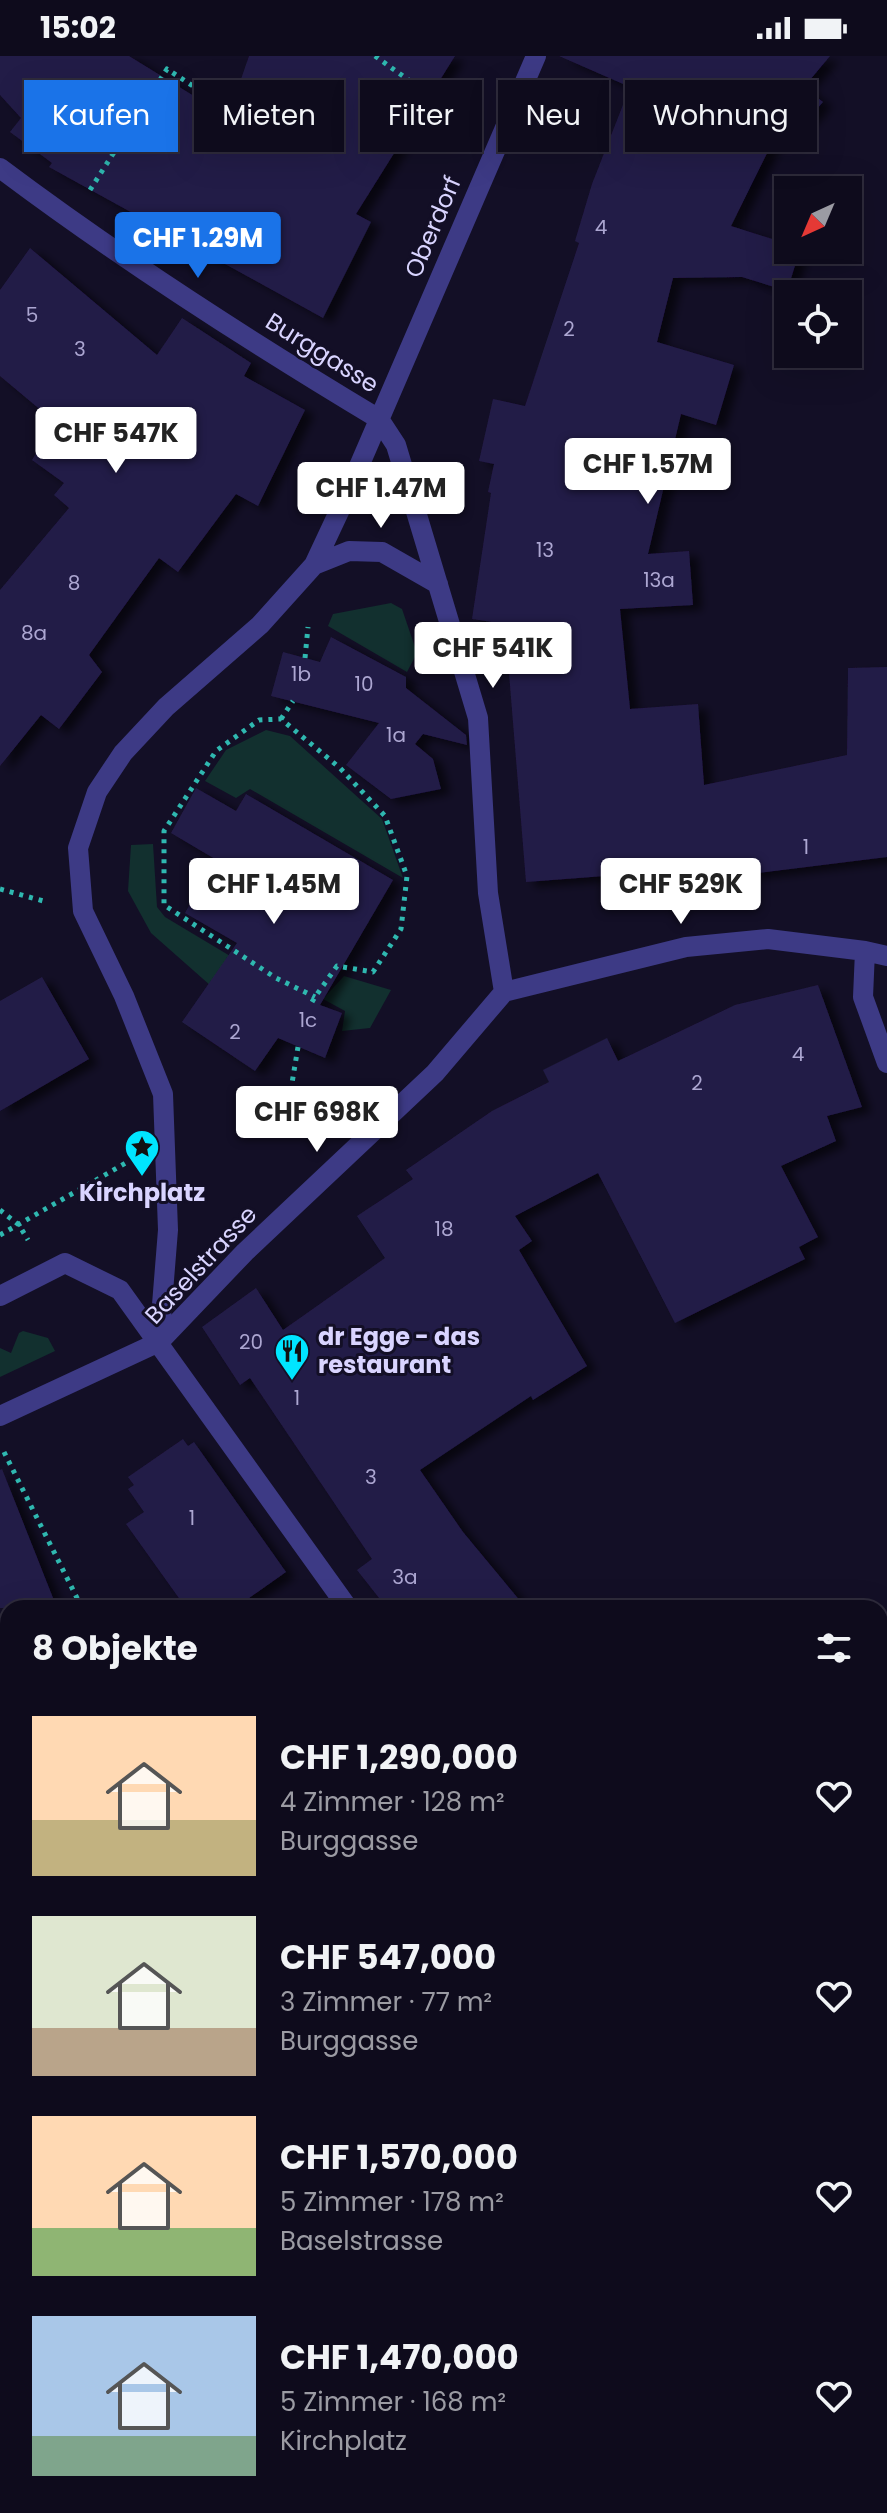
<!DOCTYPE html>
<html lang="de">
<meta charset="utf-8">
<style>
:root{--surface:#0e0b1c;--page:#1c1929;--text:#f1f3f6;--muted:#9b9ba3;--line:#2e2b3b;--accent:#1a73e8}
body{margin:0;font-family:Poppins,sans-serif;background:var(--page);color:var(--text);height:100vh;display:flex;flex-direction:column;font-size:30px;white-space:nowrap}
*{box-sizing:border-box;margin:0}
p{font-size:26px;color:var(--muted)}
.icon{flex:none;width:44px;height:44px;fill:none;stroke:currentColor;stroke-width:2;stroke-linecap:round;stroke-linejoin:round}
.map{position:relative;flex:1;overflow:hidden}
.details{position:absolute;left:0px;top:1544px;width:888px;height:914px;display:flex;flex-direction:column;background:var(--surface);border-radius:24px 24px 0 0;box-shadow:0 8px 32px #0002,0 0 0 2px var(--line)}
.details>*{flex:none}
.banner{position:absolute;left:24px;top:24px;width:840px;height:72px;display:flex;gap:16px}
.needle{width:52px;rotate:224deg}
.controls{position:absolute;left:774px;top:120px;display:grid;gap:16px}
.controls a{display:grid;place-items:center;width:88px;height:88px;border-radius:0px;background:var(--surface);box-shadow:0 8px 32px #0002,0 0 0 2px var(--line);font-size:40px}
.price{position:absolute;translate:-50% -68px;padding:0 18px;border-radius:8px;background:#fff;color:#222;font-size:26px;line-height:52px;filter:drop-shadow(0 2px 4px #0008)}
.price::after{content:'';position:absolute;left:50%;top:48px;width:24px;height:18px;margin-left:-12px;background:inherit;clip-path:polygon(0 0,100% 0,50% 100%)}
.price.on{background:var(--accent);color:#fff}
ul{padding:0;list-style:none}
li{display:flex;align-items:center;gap:24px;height:200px;padding:0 32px}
li span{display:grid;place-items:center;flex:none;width:224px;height:160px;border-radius:0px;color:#555}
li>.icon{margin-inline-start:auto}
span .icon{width:96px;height:96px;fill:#fffc;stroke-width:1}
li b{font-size:34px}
h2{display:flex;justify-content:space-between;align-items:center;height:96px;padding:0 32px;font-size:34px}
.chip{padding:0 28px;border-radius:0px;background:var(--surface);box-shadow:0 8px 32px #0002,0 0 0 2px var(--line);font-size:28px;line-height:72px}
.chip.on{background:var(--accent);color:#fff}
.status{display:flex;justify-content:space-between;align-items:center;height:56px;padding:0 40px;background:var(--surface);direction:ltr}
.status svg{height:22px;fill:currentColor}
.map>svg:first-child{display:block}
</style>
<div class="status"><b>15:02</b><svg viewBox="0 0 49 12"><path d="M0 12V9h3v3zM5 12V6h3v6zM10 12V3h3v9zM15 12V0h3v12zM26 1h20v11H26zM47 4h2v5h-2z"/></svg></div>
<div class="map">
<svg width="887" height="2457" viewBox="0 0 887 2457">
<defs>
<filter id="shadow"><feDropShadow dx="9" dy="5" stdDeviation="4" flood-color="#0009"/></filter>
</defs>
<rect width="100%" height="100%" fill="#130f26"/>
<!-- green -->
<path fill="#12302f" d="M391,547L402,553L417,597L407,616L328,570L333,558Z
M266,674L290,680L382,763L403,822L250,733L236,742L205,725L226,694Z
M153,788L157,851L165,861L285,933L211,930L151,877L128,835L131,789Z
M344,920L391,934L370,972L342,975L345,955L323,943Z
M23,1275L48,1282L55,1295L0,1321V1292L11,1297L19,1277Z"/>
<!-- building -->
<path fill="#241b47" filter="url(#shadow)" d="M0,0H129L228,61L249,0H455L356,158L371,166L323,262L49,111L52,107L10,76L21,62L0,39Z
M559,0H830L804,31L823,46L794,79L781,69L731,170L788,188V194H800L787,235L742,221L673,222L657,286L734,309L716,369L681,358L648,498L689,495L693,549L620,553L630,653L698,648L704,729L847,699L848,612L887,611V801L750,818L749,809L526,826L505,568L472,563L491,437L488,436L494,408L479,405L493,343L525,350L579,187L575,185L592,128L630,31Z
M30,192L157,299L182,262L251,307L244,320L305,354L258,450L236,438L178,516L159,502L89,599L102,616L59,673L41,659L0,710V534L69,452L54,439L64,427L32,404L55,366L0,320V234Z
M331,581L406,621V632L466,679L467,689L423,678L415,688L433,703L441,733L391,743L346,709L379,667L271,640L283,596L320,606Z
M196,732L236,755L246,738L393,824L320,949L342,957L325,1002L278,982L255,1015L182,966L237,887L185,857L215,803L171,777Z
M42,921L89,1003L0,1055V945Z
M818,929L862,1051L827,1060L836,1085L781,1110L818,1181L799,1191L805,1203L675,1267L598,1117L515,1160L532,1185L519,1194L587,1310L533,1344L531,1340L420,1414L463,1476L526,1552H387L357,1514L372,1503L250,1322L240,1329L202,1271L256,1232L283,1274L385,1202L357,1160L413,1123L406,1114L492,1055L549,1026L543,1014L607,982L618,1005L735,949Z
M183,1383L188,1390L194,1386L286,1516L235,1552H186L126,1468L144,1456L128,1433L134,1429L128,1421Z
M2,1413L57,1552H0V1414Z"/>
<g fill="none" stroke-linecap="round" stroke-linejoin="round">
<!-- path -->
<path stroke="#2fb8b0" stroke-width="5" stroke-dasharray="4 6" stroke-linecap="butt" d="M375,0L467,66
M90,134L167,13L225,51
M305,602L308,571
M281,663L293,645
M0,833L47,846
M312,946L315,941L337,910L373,916L401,873L407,820L385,760L340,712L281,663L259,664L216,695L164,775V849L276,922L315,941
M298,991L291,1033L324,1071
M0,1154L19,1169L28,1184
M0,1179L131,1104
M4,1396L82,1552
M0,2379L8,2377"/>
<!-- minor -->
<path stroke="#3d3a85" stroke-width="20" d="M0,112C121,203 249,285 379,363L396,389L478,662L488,837L504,936
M314,509L349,495L382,496L438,528
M865,895L863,941L887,1007
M0,1240L65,1207L120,1234L348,1552
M159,1286L168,1174L163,1038L124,940L83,855L78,792L97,736L123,697L166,651L260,569L314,509L344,445L536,0
M0,1360L159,1286L245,1196L435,1017L504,936L686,891L768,883L865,895L887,900
M880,2085L887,2082
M756,2450L757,2457
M875,2457L887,2453"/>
</g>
<!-- icons -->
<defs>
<g id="sight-pin" transform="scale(1.8)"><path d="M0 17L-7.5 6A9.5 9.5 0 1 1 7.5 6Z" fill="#00e5ff" stroke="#130f26"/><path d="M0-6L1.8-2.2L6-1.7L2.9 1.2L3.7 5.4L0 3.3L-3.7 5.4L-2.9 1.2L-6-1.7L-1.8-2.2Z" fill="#111"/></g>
<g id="restaurant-pin" transform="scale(1.8)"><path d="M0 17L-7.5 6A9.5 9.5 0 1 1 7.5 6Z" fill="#00e5ff" stroke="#130f26"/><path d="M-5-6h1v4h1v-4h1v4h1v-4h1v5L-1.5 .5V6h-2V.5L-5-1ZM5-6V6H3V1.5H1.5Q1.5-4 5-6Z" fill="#111"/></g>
</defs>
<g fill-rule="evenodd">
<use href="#sight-pin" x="142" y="1091"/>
<use href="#restaurant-pin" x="292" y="1295"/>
</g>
<g text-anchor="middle" stroke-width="6" stroke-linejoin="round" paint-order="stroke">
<!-- number labels -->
<g font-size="20" fill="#aca6d1">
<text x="601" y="178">4</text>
<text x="32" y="266">5</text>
<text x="569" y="280">2</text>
<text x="80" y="300">3</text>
<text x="545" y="501">13</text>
<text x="659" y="531">13a</text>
<text x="74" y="534">8</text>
<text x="34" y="584">8a</text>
<text x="301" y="625">1b</text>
<text x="364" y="635">10</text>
<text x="396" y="686">1a</text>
<text x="806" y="798">1</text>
<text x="308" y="971">1c</text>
<text x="235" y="983">2</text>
<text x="798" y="1005">4</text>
<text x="697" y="1034">2</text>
<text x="444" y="1180">18</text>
<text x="251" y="1293">20</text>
<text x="297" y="1349">1</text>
<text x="371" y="1428">3</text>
<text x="192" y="1469">1</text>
<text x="405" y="1528">3a</text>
</g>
<!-- street labels -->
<g font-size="24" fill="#d9d4ff" stroke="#130f26">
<text transform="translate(433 171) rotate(-67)" y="8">Oberdorf</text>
<text transform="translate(322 297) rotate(32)" y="8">Burggasse</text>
<text transform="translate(201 1209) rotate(-47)" y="8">Baselstrasse</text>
</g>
<!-- poi labels -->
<g font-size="24" font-weight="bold" fill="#d9d4ff" stroke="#130f26">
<text x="142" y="1145">Kirchplatz</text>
<text x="318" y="1289" text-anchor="start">dr Egge - das<tspan x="318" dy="28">restaurant</tspan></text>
</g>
</g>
</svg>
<div class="controls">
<a><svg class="needle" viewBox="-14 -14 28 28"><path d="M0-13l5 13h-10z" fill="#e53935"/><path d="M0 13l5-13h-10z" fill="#9b9ba3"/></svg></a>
<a><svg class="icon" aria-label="locate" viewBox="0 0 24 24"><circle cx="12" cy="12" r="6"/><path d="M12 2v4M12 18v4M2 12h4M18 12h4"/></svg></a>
</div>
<b class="price on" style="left:198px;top:224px">CHF 1.29M</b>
<b class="price" style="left:116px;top:419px">CHF 547K</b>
<b class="price" style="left:648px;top:450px">CHF 1.57M</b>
<b class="price" style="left:381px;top:474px">CHF 1.47M</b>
<b class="price" style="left:493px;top:634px">CHF 541K</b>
<b class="price" style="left:274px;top:870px">CHF 1.45M</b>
<b class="price" style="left:681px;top:870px">CHF 529K</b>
<b class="price" style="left:317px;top:1098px">CHF 698K</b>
<div class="banner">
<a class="chip on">Kaufen</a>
<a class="chip">Mieten</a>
<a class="chip">Filter</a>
<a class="chip">Neu</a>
<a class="chip">Wohnung</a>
</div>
<section class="details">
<h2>8 Objekte<svg class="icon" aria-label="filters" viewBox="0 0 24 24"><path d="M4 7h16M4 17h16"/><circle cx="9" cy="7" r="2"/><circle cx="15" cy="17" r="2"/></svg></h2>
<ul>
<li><span style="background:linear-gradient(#ffd9b3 65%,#c2b280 0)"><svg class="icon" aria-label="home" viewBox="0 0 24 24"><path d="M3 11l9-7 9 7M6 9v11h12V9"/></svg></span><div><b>CHF 1,290,000</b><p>4 Zimmer · 128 m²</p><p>Burggasse</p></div><svg class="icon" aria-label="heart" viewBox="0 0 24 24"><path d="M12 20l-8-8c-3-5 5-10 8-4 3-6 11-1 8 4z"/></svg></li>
<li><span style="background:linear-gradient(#dfe7d0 70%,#b9a48a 0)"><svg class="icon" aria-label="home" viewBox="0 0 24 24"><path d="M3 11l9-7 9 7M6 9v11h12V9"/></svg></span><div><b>CHF 547,000</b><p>3 Zimmer · 77 m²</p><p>Burggasse</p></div><svg class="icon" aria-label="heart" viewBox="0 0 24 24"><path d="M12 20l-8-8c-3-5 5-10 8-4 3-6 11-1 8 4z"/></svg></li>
<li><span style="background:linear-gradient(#ffd9b3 70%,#8fb573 0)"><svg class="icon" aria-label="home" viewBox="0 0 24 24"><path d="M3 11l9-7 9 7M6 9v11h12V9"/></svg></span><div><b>CHF 1,570,000</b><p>5 Zimmer · 178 m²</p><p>Baselstrasse</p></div><svg class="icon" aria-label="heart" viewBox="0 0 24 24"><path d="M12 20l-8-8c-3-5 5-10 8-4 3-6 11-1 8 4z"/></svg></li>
<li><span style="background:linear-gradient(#a9c7e8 75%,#7fa58c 0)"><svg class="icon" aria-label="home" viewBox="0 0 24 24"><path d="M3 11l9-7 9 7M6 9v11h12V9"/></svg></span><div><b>CHF 1,470,000</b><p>5 Zimmer · 168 m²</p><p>Kirchplatz</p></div><svg class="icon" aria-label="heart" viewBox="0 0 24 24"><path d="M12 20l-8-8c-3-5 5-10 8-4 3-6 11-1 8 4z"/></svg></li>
</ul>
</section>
</div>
